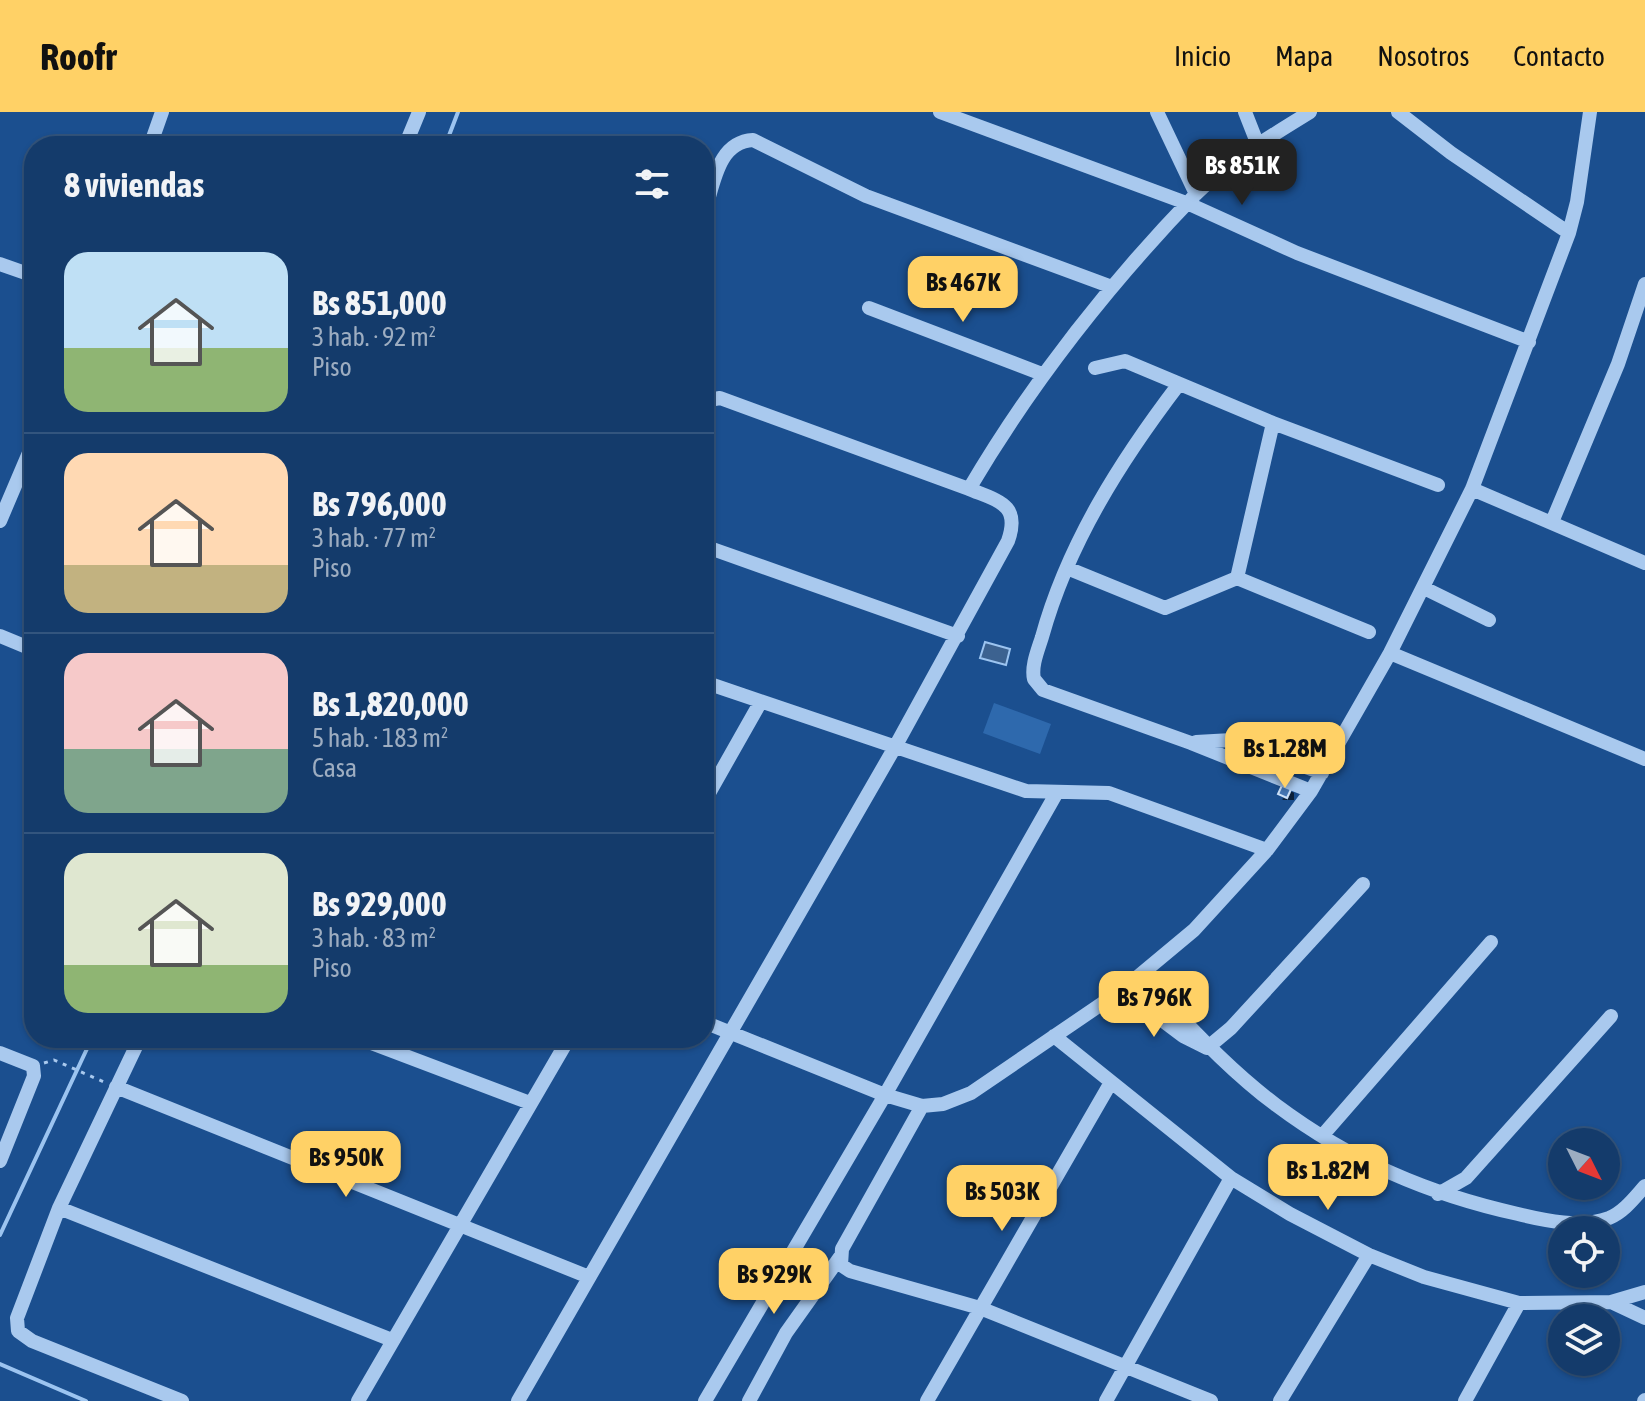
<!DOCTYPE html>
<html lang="es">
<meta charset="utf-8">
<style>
:root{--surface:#143b6b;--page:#1d4271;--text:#f1f3f6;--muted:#9dadc1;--line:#33557e;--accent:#ffd166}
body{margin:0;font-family:"Asap Condensed",sans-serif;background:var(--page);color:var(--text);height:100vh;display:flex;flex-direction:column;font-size:30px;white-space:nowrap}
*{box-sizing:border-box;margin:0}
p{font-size:26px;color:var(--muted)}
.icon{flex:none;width:44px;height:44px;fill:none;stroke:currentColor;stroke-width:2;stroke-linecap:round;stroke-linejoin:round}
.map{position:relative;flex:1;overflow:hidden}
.drawer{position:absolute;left:24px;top:24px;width:690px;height:912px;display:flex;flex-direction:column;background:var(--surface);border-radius:32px;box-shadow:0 2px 6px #0004,0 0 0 2px var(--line)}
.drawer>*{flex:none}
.needle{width:52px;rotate:132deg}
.buttons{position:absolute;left:1548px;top:1016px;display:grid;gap:16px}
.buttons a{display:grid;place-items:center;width:72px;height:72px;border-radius:50%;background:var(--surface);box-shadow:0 2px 6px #0004,0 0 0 2px var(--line);font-size:40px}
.price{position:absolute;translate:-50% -68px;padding:0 18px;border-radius:16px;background:var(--accent);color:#111;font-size:26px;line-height:52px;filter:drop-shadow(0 2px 4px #0008)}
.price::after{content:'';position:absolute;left:50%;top:48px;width:24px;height:18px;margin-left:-12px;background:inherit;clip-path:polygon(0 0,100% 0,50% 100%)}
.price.selected{background:#222;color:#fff}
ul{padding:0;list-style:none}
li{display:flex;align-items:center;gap:24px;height:200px;padding:0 40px}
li+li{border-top:2px solid var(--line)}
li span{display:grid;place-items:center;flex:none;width:224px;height:160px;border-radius:24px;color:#555}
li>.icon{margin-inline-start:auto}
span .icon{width:96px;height:96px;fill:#fffc;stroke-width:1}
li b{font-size:34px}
h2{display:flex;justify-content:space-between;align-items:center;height:96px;padding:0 40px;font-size:34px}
header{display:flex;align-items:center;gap:48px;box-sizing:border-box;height:112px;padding:0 40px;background:var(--accent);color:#111}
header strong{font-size:38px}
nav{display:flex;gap:44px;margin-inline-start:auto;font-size:28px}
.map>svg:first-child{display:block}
</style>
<header>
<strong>Roofr</strong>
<nav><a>Inicio</a><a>Mapa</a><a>Nosotros</a><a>Contacto</a></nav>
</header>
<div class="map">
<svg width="1645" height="1289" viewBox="0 0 1645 1289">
<defs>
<filter id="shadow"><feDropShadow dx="4.5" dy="8" stdDeviation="0" flood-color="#0009"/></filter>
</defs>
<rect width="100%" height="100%" fill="#1b4f8f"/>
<!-- green -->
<path fill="#2e69ad" d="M994,591L1051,612L1040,642L983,621Z"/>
<!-- water -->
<path fill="#3c6290" stroke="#9cc4f0" stroke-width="2" d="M985,530L1010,537L1006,553L980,546Z"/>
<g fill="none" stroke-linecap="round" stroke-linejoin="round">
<!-- stream -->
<path stroke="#9cc4f0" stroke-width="4" d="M445,34L458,0
M0,1123L92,926
M0,1252L86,1289"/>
</g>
<!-- building -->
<path fill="#4478b7" stroke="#cfe3fa" stroke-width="2" filter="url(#shadow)" d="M1283,671L1292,675L1287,686L1278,682Z"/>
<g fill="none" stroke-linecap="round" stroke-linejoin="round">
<!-- path -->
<path stroke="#a9c9ee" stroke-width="3" stroke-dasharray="4 6" stroke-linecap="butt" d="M44,951L54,948L104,970"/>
<!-- minor -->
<path stroke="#a9c9ee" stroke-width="14" d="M940,0L1189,92L1297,141L1529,230
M1157,0L1196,82
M1245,0L1258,33
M1398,0L1451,41L1569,121
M150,34L162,0
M405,34L419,0
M704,101C714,73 717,30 753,28L866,84L1112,175
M0,152L34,164
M869,196L1042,262
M1095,256L1125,249L1273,311L1438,373
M1179,272C1121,348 1068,431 1042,525C1038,538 1031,554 1034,567L1043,578L1191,631L1311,679
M704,289L720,286L969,377
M1472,377L1645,451
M0,409L34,329
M1552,410L1618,252L1645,172
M704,434L958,524
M1067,456L1165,496L1237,466L1369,520
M1237,466L1273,311
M1424,476L1489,508
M0,524L34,538
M1390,541L1645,647
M704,570L1026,679L1109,681L1267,738
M1196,630L1232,628L1322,661
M704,690L760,591
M1140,863C1184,908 1225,955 1276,993C1351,1049 1428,1082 1518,1102C1546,1109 1581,1116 1609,1106C1624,1100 1635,1085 1645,1074
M1122,878L1183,924L1207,936
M704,910L885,983L922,994L943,992L971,981L1122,878L1194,818L1267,738L1311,679L1390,541L1472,377L1569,121L1577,90L1590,0
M1054,924L1231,1066L1290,1102L1369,1143L1424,1165L1519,1191L1611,1190L1645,1180
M140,926L59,1096L17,1206L18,1219L32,1229L182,1289
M358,926L530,991
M1207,936L1231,916L1363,772
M0,941L33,954L34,964L0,1049
M116,975L589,1165
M922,994L842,1137L841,1153L850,1159L980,1196L1211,1289
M1322,1024L1491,830
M1438,1082L1466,1066L1611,904
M59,1096L392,1228
M1611,1190L1645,1206
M358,1289L569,926
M518,1289L895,635L1008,429C1021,392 998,389 969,377C1032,270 1109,172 1196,82C1229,49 1271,24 1310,0
M705,1289L885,983L1056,682
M749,1289L786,1221L840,1145
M927,1289L1110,972
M1106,1289L1231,1066
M1280,1289L1369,1143
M1465,1289L1519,1191
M1644,1289L1645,1288"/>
</g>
</svg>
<div class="buttons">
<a><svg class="needle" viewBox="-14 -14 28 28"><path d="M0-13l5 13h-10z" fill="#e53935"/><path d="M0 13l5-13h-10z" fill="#9dadc1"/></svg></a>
<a><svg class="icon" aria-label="locate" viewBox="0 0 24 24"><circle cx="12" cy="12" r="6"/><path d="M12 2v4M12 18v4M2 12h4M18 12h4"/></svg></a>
<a><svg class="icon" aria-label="layers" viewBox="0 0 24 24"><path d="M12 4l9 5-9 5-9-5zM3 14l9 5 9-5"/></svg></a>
</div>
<b class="price selected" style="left:1242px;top:95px">Bs 851K</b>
<b class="price" style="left:963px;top:212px">Bs 467K</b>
<b class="price" style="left:1285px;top:678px">Bs 1.28M</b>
<b class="price" style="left:1154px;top:927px">Bs 796K</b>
<b class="price" style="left:346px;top:1087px">Bs 950K</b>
<b class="price" style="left:1328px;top:1100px">Bs 1.82M</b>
<b class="price" style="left:1002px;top:1121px">Bs 503K</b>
<b class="price" style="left:774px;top:1204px">Bs 929K</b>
<section class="drawer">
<h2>8 viviendas<svg class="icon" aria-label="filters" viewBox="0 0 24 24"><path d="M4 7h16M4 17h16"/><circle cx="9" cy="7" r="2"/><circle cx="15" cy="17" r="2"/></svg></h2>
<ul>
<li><span style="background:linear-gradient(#bfe0f5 60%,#8fb573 0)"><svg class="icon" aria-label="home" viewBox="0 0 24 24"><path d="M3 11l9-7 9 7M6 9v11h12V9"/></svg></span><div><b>Bs 851,000</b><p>3 hab. · 92 m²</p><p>Piso</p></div></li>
<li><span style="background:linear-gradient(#ffd9b3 70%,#c2b280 0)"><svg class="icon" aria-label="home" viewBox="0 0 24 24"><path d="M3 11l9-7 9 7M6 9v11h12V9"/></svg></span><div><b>Bs 796,000</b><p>3 hab. · 77 m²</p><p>Piso</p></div></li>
<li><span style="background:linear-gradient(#f6c9c9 60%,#7fa58c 0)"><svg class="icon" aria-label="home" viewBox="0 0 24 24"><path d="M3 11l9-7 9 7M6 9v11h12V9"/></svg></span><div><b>Bs 1,820,000</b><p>5 hab. · 183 m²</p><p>Casa</p></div></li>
<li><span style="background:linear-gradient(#dfe7d0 70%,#8fb573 0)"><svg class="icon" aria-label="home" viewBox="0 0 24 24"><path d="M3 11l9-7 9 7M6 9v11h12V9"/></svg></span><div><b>Bs 929,000</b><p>3 hab. · 83 m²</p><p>Piso</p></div></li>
</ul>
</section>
</div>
